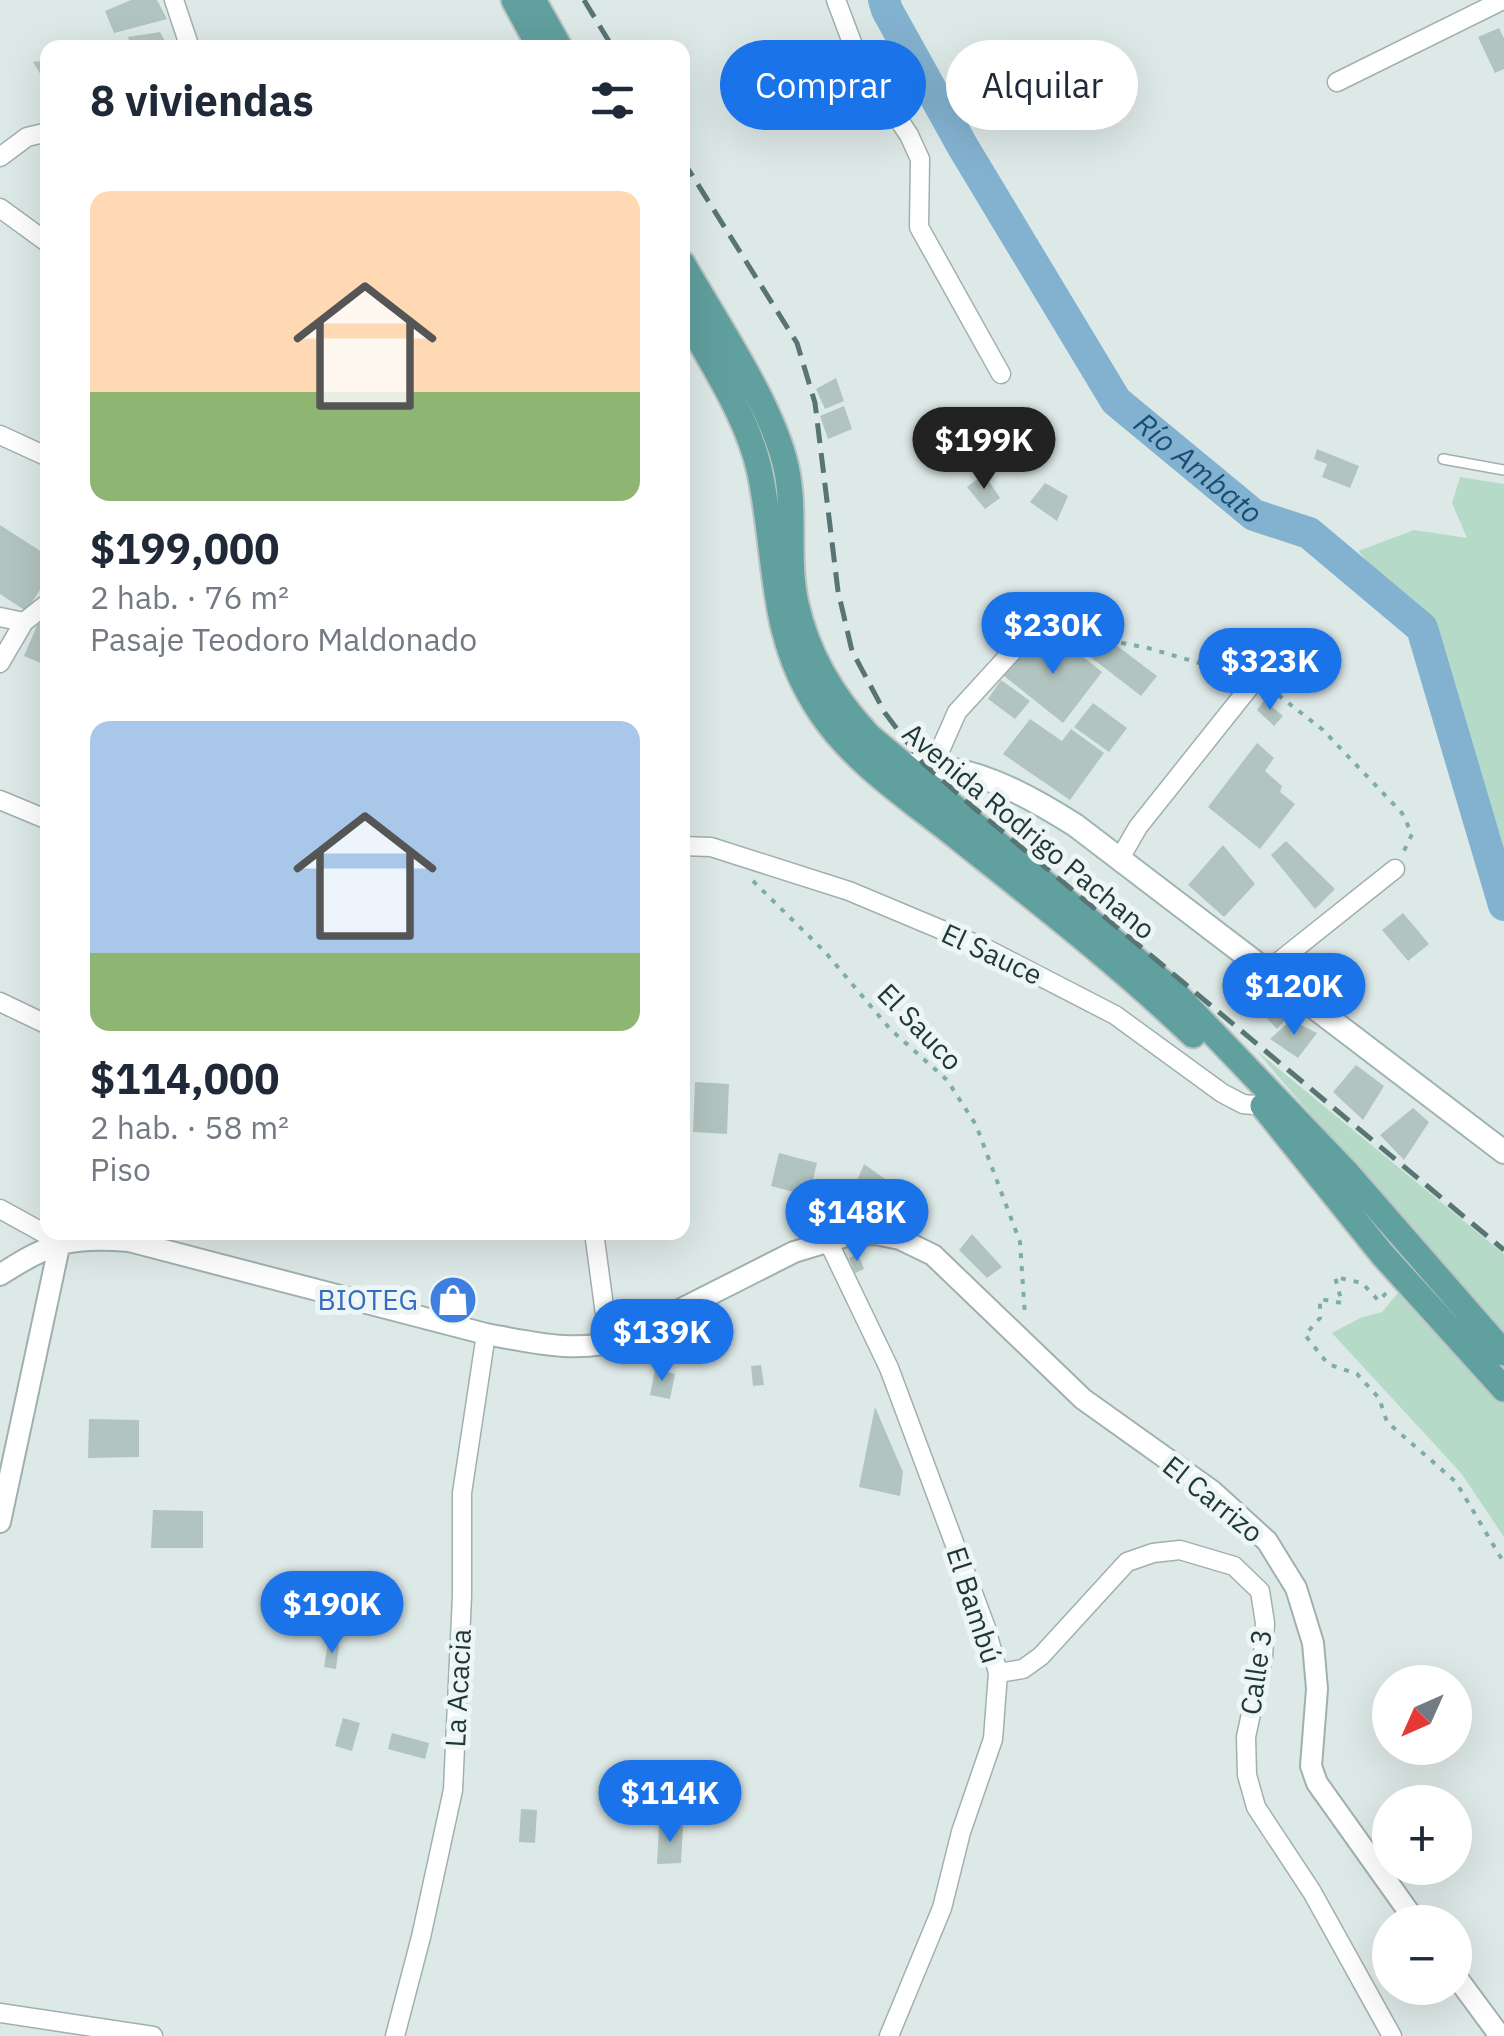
<!DOCTYPE html>
<html lang="es">
<meta charset="utf-8">
<style>
:root{--surface:#fff;--page:#f2f2f3;--text:#1f2937;--muted:#747a83;--accent:#1a73e8}
body{margin:0;font-family:"IBM Plex Sans",sans-serif;background:var(--page);color:var(--text);height:100vh;display:flex;flex-direction:column;font-size:38px;white-space:nowrap}
*{box-sizing:border-box;margin:0}
p{font-size:32px;color:var(--muted)}
.icon{flex:none;width:55px;height:55px;fill:none;stroke:currentColor;stroke-width:2;stroke-linecap:round;stroke-linejoin:round}
.map{position:relative;flex:1;overflow:hidden}
.sheet{position:absolute;left:40px;top:40px;width:650px;height:1200px;display:flex;flex-direction:column;background:var(--surface);border-radius:20px;box-shadow:0 10px 40px #0002}
.sheet>*{flex:none}
.guide{position:absolute;left:720px;top:40px;width:632px;height:90px;display:flex;gap:20px}
.needle{width:65px;rotate:225deg}
.tools{position:absolute;left:1372px;top:1665px;display:grid;gap:20px}
.tools a{display:grid;place-items:center;width:100px;height:100px;border-radius:50%;background:var(--surface);box-shadow:0 10px 40px #0002;font-size:50px}
.price{position:absolute;translate:-50% -85px;padding:0 22px;border-radius:35px;background:var(--accent);color:#fff;font-size:32px;line-height:65px;filter:drop-shadow(0 2px 5px #0008)}
.price::after{content:'';position:absolute;left:50%;top:60px;width:30px;height:22px;margin-left:-15px;background:inherit;clip-path:polygon(0 0,100% 0,50% 100%)}
.price.selected{background:#222;color:#fff}
ul{padding:0;list-style:none}
li{display:grid;align-content:center;gap:20px;height:530px;padding:0 50px}
li span{display:grid;place-items:center;height:310px;border-radius:20px;color:#555}
li>.icon{margin-inline-start:auto}
span .icon{width:180px;height:180px;fill:#fffc;stroke-width:1}
li b{font-size:42px}
h2{display:flex;justify-content:space-between;align-items:center;height:120px;padding:0 50px;font-size:42px}
.pill{padding:0 35px;border-radius:45px;background:var(--surface);box-shadow:0 10px 40px #0002;font-size:35px;line-height:90px}
.pill.selected{background:var(--accent);color:#fff}
.map>svg:first-child{display:block}
</style>
<div class="map">
<svg width="1504" height="2036" viewBox="0 0 1504 2036">
<rect width="100%" height="100%" fill="#dde9e7"/>
<!-- green -->
<path fill="#b5dbc8" d="M1460,477L1504,484V885L1427,625L1358,551L1414,530L1467,538L1452,503Z
M1257,1051L1504,1254V1337L1282,1081Z
M1402,1288L1504,1402V1537L1461,1473L1332,1333L1360,1318L1382,1312Z"/>
<g fill="none" stroke-linecap="round" stroke-linejoin="round">
<!-- river -->
<path stroke="#83b2d0" stroke-width="32" id="s1" d="M884,0L887,10L963,147L1116,401L1254,515L1309,533L1422,628L1504,905"/>
</g>
<!-- building -->
<path fill="#b2c4c0" d="M131,0H157L167,19L114,33L105,11Z
M1499,28L1504,38V69L1495,73L1478,37Z
M160,32L169,48H131L128,37Z
M48,60V87L33,62Z
M836,378L844,401L825,409L816,389Z
M844,406L852,429L828,439L820,416Z
M1317,449L1359,466L1350,488L1322,477L1327,464L1314,459Z
M984,474L1000,498L985,509L967,487Z
M1045,483L1068,496L1057,521L1030,502Z
M0,525L48,556V578L26,611L0,594Z
M38,623L48,627V666L24,656Z
M1058,637L1102,672L1063,723L1003,675L1027,641L1045,653Z
M1093,640L1113,648L1116,645L1157,676L1141,696L1084,652Z
M1001,680L1030,701L1015,719L988,699Z
M1264,700L1283,716L1274,726L1257,710Z
M1093,703L1127,728L1109,752L1074,727Z
M1030,719L1062,741L1071,729L1104,753L1070,800L1003,754Z
M1257,743L1274,758L1265,771L1282,786L1280,792L1295,804L1260,849L1208,807Z
M1286,841L1335,889L1315,909L1271,855Z
M1223,845L1255,884L1224,917L1188,885Z
M1403,913L1429,944L1408,961L1382,930Z
M1309,956L1329,989L1316,998L1297,968Z
M1345,959L1360,975L1341,993L1323,975Z
M1265,994L1290,1014L1277,1029L1254,1004Z
M1291,1020L1317,1033L1298,1058L1270,1039Z
M1356,1065L1384,1086L1363,1120L1333,1092Z
M695,1082L729,1084L727,1134L693,1132Z
M1413,1108L1429,1122L1404,1160L1380,1135Z
M779,1153L817,1163L809,1196L771,1186Z
M864,1164L892,1184L876,1207L854,1188Z
M972,1234L1002,1267L987,1278L959,1250Z
M858,1254L864,1269L855,1273L849,1258Z
M761,1365L764,1385L753,1386L751,1366Z
M655,1370L675,1374L670,1399L650,1395Z
M875,1407L903,1472L900,1496L859,1487Z
M89,1419L139,1420V1457L88,1458Z
M153,1510L203,1511V1548H151Z
M328,1643L339,1645L336,1669L324,1667Z
M343,1718L360,1723L352,1751L335,1746Z
M392,1733L429,1743L425,1759L388,1749Z
M521,1809L537,1810L535,1843L519,1842Z
M683,1826L681,1863L657,1864L659,1827Z"/>
<g fill="none" stroke-linecap="round" stroke-linejoin="round">
<!-- service casing -->
<g stroke="#a0b0af" stroke-width="12">
<path id="service" d="M1443,459L1504,470"/>
</g>
<!-- minor casing -->
<g stroke="#a0b0af" stroke-width="21">
<path id="minor" d="M174,0L190,48
M836,0L859,61L909,135L920,159L919,227L1001,374
M1337,82L1503,0
M0,157L27,137L48,132
M0,208L48,243
M0,435L48,457
M0,617L24,622
M0,663L24,622L48,603
M934,764L957,712L1020,643
M0,800L48,820
M682,846L711,847L849,891L985,948L1115,1015L1222,1093L1243,1104L1264,1106L1273,1101
M1119,860L1138,827L1256,679
M1267,971L1395,869
M0,1002L48,1025
M0,1209L60,1242
M594,1232L609,1344
M828,1241L889,1368L986,1628L998,1673L993,1739L961,1832L942,1908L889,2036
M998,1673L1023,1669L1041,1656L1127,1562L1153,1553L1180,1550L1234,1566L1260,1591L1265,1623L1263,1657L1246,1737L1247,1775L1256,1807L1312,1892L1392,2036
M0,2013L153,2036
M395,2036L421,1937L453,1790L462,1596V1493L486,1334"/>
</g>
<!-- tertiary casing -->
<g stroke="#a0b0af" stroke-width="24">
<path id="tertiary" d="M0,1275C49,1243 70,1236 129,1241L486,1334C530,1342 581,1355 624,1338L794,1252L850,1235L876,1234L900,1239L933,1255L1083,1399L1212,1491L1267,1541L1296,1588L1313,1643L1317,1689L1311,1766L1317,1783L1416,1922
M0,1522L60,1242
M1455,1975L1500,2036"/>
</g>
<!-- secondary casing -->
<g stroke="#9cb5b2" stroke-width="26">
<path id="secondary" d="M897,775L903,765C969,763 1021,791 1075,825L1504,1152"/>
</g>
<!-- primary casing -->
<g stroke="#bcc3c3" stroke-width="29">
<path id="primary" d="M514,0L540,48
M533,0L560,48
M682,263C715,321 772,404 786,467C796,511 786,560 796,604C807,654 834,699 869,736L1170,988L1347,1173L1504,1353
M682,310C710,361 748,416 760,473C778,559 768,635 821,713C856,765 913,801 961,840C1040,903 1120,965 1193,1035
M1263,1106L1382,1254L1504,1389"/>
</g>
<!-- path -->
<path stroke="#7dada9" stroke-width="4" stroke-dasharray="5 8" stroke-linecap="butt" d="M1033,638L1054,630L1148,648L1237,674
M1268,687L1323,730L1402,813L1412,834L1402,855
M753,881L826,953L890,1029L947,1080L976,1125L1020,1242L1025,1316
M1386,1293L1379,1301L1362,1283L1335,1277L1342,1303L1320,1299V1318L1305,1335L1328,1364L1357,1374L1379,1398L1387,1422L1456,1482L1504,1563"/>
<!-- service -->
<use href="#service" stroke="#fff" stroke-width="9"/>
<!-- minor -->
<use href="#minor" stroke="#fff" stroke-width="18"/>
<!-- tertiary -->
<use href="#tertiary" stroke="#fff" stroke-width="20"/>
<!-- secondary -->
<use href="#secondary" stroke="#fff" stroke-width="22"/>
<!-- primary -->
<use href="#primary" stroke="#60a09e" stroke-width="25"/>
<!-- rail -->
<path stroke="#587574" stroke-width="5" stroke-dasharray="20 10" stroke-linecap="butt" d="M584,0L613,48
M682,159L797,343L815,403L838,591L852,651L885,713L923,763L973,807L1504,1250"/>
</g>
<!-- icons -->
<defs>
<g id="shop-disc" transform="scale(2.5)"><circle r="9.5" fill="#3f7fe0" stroke="#edf6f4"/><path d="M-5-2.5h2.3a2.7 3.5 0 0 1 5.4 0H5L5.5 6h-11ZM-1.5-2.5h3a1.5 2.3 0 0 0-3 0Z" fill="#fff"/></g>
</defs>
<g fill-rule="evenodd">
<use href="#shop-disc" x="453" y="1300"/>
</g>
<g text-anchor="middle" stroke-width="10" stroke-linejoin="round" paint-order="stroke">
<!-- street labels -->
<g font-size="28" fill="#1f3837" stroke="#edf6f4">
<text transform="translate(1029 831) rotate(40)" y="10">Avenida Rodrigo Pachano</text>
<text transform="translate(992 954) rotate(25)" y="10">El Sauce</text>
<text transform="translate(920 1027) rotate(46)" y="10">El Sauco</text>
<text transform="translate(1213 1499) rotate(39)" y="10">El Carrizo</text>
<text transform="translate(974 1605) rotate(72)" y="10">El Bambú</text>
<text transform="translate(1256 1672) rotate(-82)" y="10">Calle 3</text>
<text transform="translate(458 1688) rotate(-87)" y="10">La Acacia</text>
</g>
<!-- shop labels -->
<g font-size="28" fill="#366cbe" stroke="#edf6f4" text-anchor="end">
<text x="418" y="1310">BIOTEG</text>
</g>
<!-- water labels -->
<g font-size="30" font-style="italic" fill="#194f74" stroke="#edf6f4">
<text dy="10" stroke="none"><textPath href="#s1" startOffset="570">Río Ambato</textPath></text>
</g>
</g>
</svg>
<div class="tools">
<a><svg class="needle" viewBox="-14 -14 28 28"><path d="M0-13l5 13h-10z" fill="#e53935"/><path d="M0 13l5-13h-10z" fill="#747a83"/></svg></a>
<a>+</a>
<a>−</a>
</div>
<b class="price selected" style="left:984px;top:492px">$199K</b>
<b class="price" style="left:1053px;top:677px">$230K</b>
<b class="price" style="left:1270px;top:713px">$323K</b>
<b class="price" style="left:1294px;top:1038px">$120K</b>
<b class="price" style="left:857px;top:1264px">$148K</b>
<b class="price" style="left:662px;top:1384px">$139K</b>
<b class="price" style="left:332px;top:1656px">$190K</b>
<b class="price" style="left:670px;top:1845px">$114K</b>
<div class="guide">
<a class="pill selected">Comprar</a>
<a class="pill">Alquilar</a>
</div>
<section class="sheet">
<h2>8 viviendas<svg class="icon" aria-label="filters" viewBox="0 0 24 24"><path d="M4 7h16M4 17h16"/><circle cx="9" cy="7" r="2"/><circle cx="15" cy="17" r="2"/></svg></h2>
<ul>
<li><span style="background:linear-gradient(#ffd9b3 65%,#8fb573 0)"><svg class="icon" aria-label="home" viewBox="0 0 24 24"><path d="M3 11l9-7 9 7M6 9v11h12V9"/></svg></span><div><b>$199,000</b><p>2 hab. · 76 m²</p><p>Pasaje Teodoro Maldonado</p></div></li>
<li><span style="background:linear-gradient(#a9c7e8 75%,#8fb573 0)"><svg class="icon" aria-label="home" viewBox="0 0 24 24"><path d="M3 11l9-7 9 7M6 9v11h12V9"/></svg></span><div><b>$114,000</b><p>2 hab. · 58 m²</p><p>Piso</p></div></li>
</ul>
</section>
</div>
